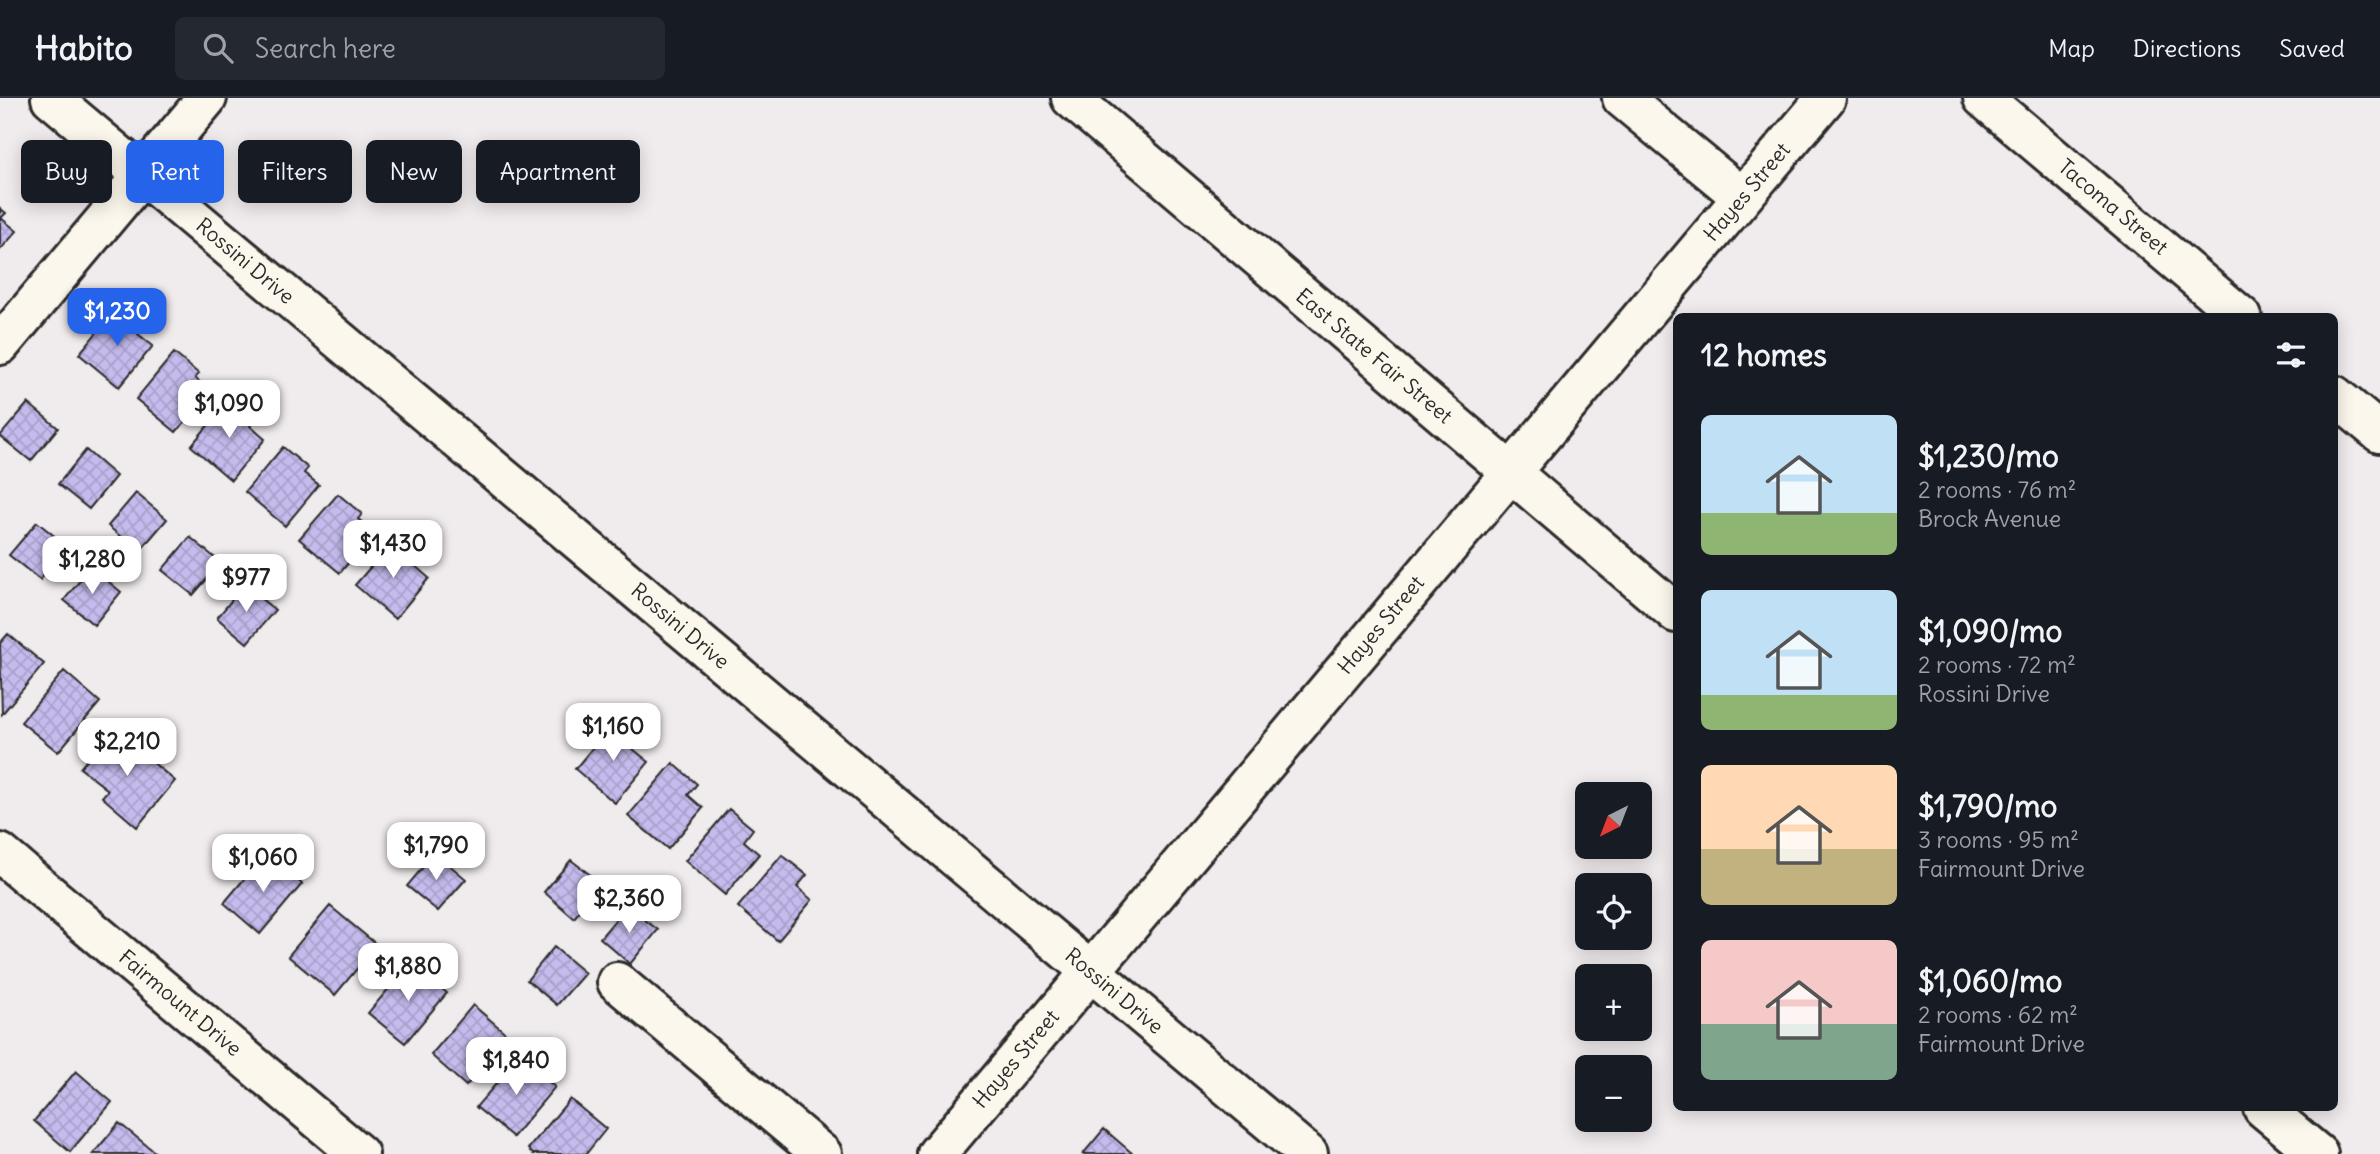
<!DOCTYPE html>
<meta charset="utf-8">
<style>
:root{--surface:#171b24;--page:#242831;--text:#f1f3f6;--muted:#9ea1a6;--line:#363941;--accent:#2563eb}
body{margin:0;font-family:Delius,sans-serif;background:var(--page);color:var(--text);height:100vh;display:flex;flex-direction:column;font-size:26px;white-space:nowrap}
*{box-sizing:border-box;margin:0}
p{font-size:23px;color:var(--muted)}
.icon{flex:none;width:38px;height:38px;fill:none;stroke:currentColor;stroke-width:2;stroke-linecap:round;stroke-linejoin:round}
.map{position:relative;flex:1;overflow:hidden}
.side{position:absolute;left:1673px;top:215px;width:665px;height:798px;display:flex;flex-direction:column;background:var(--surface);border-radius:10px;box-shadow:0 4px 18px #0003}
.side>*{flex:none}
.top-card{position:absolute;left:21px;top:42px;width:665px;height:63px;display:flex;gap:14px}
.needle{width:46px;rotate:222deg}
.controls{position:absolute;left:1575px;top:684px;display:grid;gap:14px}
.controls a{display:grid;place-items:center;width:77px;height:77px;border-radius:10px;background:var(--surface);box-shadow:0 4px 18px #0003;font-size:35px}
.price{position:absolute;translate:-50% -60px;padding:0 16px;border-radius:14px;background:#fff;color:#222;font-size:23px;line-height:46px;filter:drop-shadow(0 2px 4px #0008)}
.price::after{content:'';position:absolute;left:50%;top:42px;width:21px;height:16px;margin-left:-10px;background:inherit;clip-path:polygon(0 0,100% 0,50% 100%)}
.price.active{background:var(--accent);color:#fff}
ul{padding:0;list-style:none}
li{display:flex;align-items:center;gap:21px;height:175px;padding:0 28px}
li span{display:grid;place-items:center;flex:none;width:196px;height:140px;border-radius:10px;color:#555}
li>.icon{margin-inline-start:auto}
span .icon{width:84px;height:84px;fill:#fffc;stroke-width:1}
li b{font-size:30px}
h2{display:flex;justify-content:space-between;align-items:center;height:84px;padding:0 28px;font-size:30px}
.chip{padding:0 24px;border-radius:10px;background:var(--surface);box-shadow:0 4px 18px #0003;font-size:24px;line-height:63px}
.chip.active{background:var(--accent);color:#fff}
header{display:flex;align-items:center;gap:42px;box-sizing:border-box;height:98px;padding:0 35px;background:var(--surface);border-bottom:2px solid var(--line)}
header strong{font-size:33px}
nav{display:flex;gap:38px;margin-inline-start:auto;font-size:24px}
.search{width:490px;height:63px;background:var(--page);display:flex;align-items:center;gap:18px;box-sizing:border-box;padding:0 24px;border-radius:10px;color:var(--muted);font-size:26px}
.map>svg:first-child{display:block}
</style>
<header>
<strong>Habito</strong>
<div class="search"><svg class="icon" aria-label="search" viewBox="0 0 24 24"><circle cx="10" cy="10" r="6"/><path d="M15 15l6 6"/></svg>Search here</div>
<nav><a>Map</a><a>Directions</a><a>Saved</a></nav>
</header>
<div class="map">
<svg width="2380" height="1056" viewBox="0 0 2380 1056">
<defs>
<pattern id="building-cross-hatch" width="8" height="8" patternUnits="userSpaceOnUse" patternTransform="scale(1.75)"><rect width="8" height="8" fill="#c5bbed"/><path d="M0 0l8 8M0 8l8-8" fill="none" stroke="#a9a1cb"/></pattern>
</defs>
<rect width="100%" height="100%" fill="#f0ebec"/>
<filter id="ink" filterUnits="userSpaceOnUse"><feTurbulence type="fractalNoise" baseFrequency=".0143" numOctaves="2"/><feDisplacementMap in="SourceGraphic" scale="14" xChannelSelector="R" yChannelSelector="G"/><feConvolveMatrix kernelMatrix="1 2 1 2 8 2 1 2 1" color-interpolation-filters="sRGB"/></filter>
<g filter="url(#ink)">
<!-- building -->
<path fill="url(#building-cross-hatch)" stroke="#2b2b2b" stroke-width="2" d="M0,110L6,115L1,120L17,133L0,152Z
M117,210L142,230L138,236L153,248L119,289L79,256Z
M174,255L199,276L195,280L211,294L176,334L136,301Z
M229,302L254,323L250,328L265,341L231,382L191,348Z
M28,305L58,330L31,363L0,338Z
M283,349L308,370L304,375L319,387L285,428L245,394Z
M86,352L116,378L89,411L58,386Z
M136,395L167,421L139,454L108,428Z
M338,396L362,416L358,421L374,434L340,475L299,441Z
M37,424L68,449L40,482L9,457Z
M190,439L221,465L193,497L162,472Z
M394,442L418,463L414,467L429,480L395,521L355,487Z
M91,469L121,494L94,527L64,502Z
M244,487L275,512L247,545L217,520Z
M8,536L44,566L2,616L0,545Z
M64,573L100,604L58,654L21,624Z
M613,625L638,646L633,651L649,664L615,705L575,671Z
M113,631L175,683L137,729L102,699L108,692L80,670Z
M673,665L697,686L688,697L703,710L668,751L628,718Z
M729,711L753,731L744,743L759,756L725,797L685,763Z
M266,755L302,786L260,836L224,805Z
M435,755L466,781L438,813L407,788Z
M782,757L807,777L797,789L812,802L778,843L738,809Z
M571,762L602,786L574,820L544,794Z
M330,808L377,847L335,897L288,858Z
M627,808L658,832L630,866L600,840Z
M554,849L585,875L557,907L527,882Z
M411,864L447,895L405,945L368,915Z
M473,907L509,938L466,988L431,957Z
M519,959L555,989L513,1039L476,1009Z
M76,973L112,1004L70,1054L34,1023Z
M570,1001L606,1031L586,1056H533L528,1051Z
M119,1025L156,1055L155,1056H93Z
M1104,1031L1133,1056H1083Z"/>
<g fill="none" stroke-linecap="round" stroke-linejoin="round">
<!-- minor casing -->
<g stroke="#2b2b2b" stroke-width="44">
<path id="minor" d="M51,0L1308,1056
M1071,0L1676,515
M1622,0L1742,99
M1983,0L2242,219
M0,247L207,0
M2334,297L2380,335
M0,755L359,1056
M617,884L822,1056
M2263,1010L2318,1056
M937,1056L1826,0"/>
</g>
<!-- minor -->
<use href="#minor" stroke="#fbf7ec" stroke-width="38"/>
</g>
</g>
<g text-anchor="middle" stroke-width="7" stroke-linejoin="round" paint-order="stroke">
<!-- street labels -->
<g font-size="21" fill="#2b2b2b" stroke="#fbf7ec">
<text transform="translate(1747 94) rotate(-50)" y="7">Hayes Street</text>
<text transform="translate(2113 109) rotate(40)" y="7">Tacoma Street</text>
<text transform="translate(245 163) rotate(40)" y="7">Rossini Drive</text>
<text transform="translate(1374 258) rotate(40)" y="7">East State Fair Street</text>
<text transform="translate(1381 527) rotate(-50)" y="7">Hayes Street</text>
<text transform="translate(680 528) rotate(40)" y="7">Rossini Drive</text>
<text transform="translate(1114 893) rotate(40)" y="7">Rossini Drive</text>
<text transform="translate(180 905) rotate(40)" y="7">Fairmount Drive</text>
<text transform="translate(1016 961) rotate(-50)" y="7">Hayes Street</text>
</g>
</g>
</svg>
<div class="controls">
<a><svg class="needle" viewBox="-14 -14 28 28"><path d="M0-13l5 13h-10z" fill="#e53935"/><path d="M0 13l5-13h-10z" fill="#9ea1a6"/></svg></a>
<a><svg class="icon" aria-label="locate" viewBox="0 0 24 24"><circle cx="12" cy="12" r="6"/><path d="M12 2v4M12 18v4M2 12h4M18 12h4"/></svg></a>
<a>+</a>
<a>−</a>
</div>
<b class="price active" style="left:117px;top:250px">$1,230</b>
<b class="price" style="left:229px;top:342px">$1,090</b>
<b class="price" style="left:393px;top:482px">$1,430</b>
<b class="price" style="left:92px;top:498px">$1,280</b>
<b class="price" style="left:246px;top:516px">$977</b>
<b class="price" style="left:613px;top:665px">$1,160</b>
<b class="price" style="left:127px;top:680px">$2,210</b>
<b class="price" style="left:436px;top:784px">$1,790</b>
<b class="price" style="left:263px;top:796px">$1,060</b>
<b class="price" style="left:629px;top:837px">$2,360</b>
<b class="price" style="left:408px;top:905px">$1,880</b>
<b class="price" style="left:516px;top:999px">$1,840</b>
<div class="top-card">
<a class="chip">Buy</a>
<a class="chip active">Rent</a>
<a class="chip">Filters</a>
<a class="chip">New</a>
<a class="chip">Apartment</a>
</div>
<section class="side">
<h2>12 homes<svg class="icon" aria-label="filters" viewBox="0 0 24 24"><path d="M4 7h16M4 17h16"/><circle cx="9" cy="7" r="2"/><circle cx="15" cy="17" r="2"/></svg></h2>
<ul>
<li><span style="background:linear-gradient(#bfe0f5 70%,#8fb573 0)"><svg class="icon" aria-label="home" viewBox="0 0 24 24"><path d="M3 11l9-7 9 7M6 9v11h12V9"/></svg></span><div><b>$1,230/mo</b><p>2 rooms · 76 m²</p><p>Brock Avenue</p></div></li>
<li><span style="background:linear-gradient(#bfe0f5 75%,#8fb573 0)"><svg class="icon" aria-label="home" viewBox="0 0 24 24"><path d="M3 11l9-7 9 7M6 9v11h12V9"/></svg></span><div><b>$1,090/mo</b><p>2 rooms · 72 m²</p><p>Rossini Drive</p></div></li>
<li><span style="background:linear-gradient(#ffd9b3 60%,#c2b280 0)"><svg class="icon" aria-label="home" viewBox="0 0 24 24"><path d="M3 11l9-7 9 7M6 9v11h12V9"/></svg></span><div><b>$1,790/mo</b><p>3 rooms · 95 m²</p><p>Fairmount Drive</p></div></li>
<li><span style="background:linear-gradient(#f6c9c9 60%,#7fa58c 0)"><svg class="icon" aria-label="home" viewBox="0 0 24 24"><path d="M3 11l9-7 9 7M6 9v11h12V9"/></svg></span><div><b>$1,060/mo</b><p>2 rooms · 62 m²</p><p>Fairmount Drive</p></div></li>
</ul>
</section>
</div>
